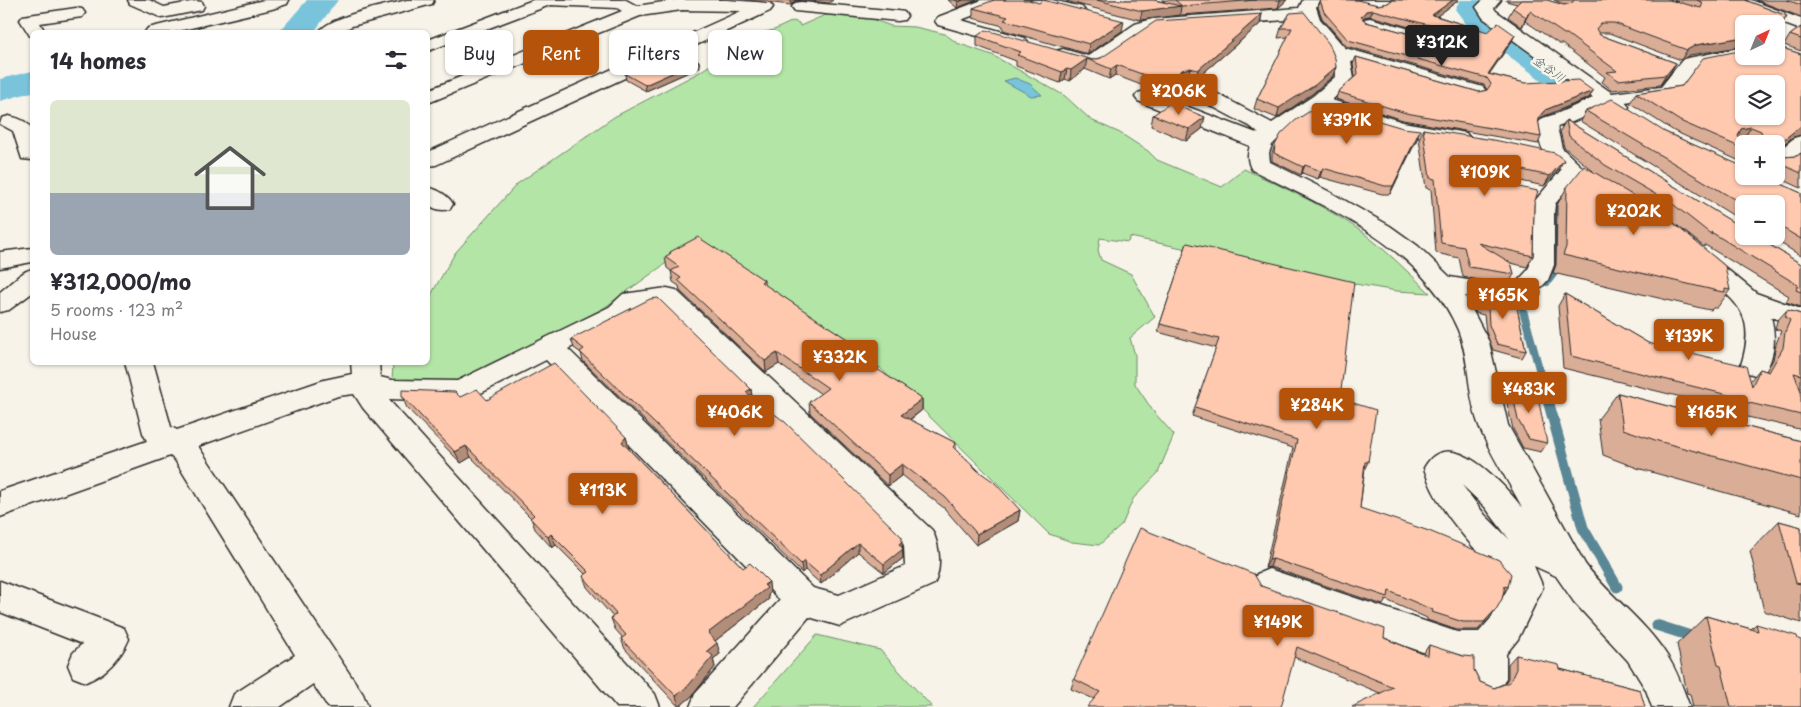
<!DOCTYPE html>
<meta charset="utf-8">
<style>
:root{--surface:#fff;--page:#f7f7f7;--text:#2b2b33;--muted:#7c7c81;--line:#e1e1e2;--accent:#b45309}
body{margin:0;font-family:"Playpen Sans","Klee One",sans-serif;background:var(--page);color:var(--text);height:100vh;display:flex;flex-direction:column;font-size:19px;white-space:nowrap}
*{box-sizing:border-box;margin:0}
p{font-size:16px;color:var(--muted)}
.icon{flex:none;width:28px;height:28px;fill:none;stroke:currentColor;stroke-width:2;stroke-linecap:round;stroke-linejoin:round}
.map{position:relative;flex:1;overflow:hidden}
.details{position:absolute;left:30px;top:30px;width:400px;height:335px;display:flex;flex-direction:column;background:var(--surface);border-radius:8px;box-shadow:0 1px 4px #0004}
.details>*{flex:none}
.top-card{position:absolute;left:445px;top:30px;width:475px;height:45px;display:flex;gap:10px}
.needle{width:32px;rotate:43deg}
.controls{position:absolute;left:1735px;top:15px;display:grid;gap:10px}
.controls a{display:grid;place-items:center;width:50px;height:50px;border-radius:8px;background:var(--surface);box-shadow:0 1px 4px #0004;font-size:25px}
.price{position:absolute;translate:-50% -42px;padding:0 11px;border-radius:5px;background:var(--accent);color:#fff;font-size:16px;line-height:32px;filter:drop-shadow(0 1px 2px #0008)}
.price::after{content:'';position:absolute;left:50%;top:30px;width:15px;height:11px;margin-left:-8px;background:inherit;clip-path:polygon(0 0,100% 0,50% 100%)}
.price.selected{background:#222;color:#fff}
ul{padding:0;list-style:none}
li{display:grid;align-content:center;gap:10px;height:265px;padding:0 20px}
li+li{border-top:1px solid var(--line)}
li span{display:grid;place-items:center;height:155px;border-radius:8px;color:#555}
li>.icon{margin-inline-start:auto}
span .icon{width:90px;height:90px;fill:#fffc;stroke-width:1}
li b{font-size:21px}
h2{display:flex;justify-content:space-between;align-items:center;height:60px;padding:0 20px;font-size:21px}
.chip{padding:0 18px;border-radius:8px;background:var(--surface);box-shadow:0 1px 4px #0004;font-size:18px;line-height:45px}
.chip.selected{background:var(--accent);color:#fff}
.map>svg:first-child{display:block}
</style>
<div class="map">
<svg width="1801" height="707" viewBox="0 0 1801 707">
<rect width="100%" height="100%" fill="#f7f3e8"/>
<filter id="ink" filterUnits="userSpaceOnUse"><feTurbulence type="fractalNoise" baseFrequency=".02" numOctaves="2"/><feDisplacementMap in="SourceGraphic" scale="10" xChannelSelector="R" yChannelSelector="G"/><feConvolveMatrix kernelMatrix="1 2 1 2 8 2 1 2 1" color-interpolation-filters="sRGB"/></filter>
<g filter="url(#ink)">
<!-- green -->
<path fill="#b3e5a6" stroke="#6f8868" d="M839,14L869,18L891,26L915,27L945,34L957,43L992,55L1065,96L1091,120L1120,133L1148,151L1157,160L1222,187L1244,169C1285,188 1328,207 1365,234C1388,252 1409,273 1430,293L1397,291L1349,283L1130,237L1128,242L1100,238L1098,250L1101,260L1131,274L1155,317L1130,338L1135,355V384L1153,411L1174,435L1158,473L1133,499L1122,525L1099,545L1072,542L1049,534L874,362L694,243L604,308L457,384L392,381L393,363L428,362V300L455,253L517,184L614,117L698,73L757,34L774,30L793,21L799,23L800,26L825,15Z
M817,635L880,650L932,707H753Z"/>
<!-- water -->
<path fill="#7ac4db" stroke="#5a8795" d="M1015,78L1030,84L1042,95L1031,96L1004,81Z"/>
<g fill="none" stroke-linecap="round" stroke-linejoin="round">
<!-- stream-far2 -->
<path stroke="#5a8795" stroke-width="6" d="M1317,2C1316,22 1333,32 1342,48"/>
<!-- stream-far1 -->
<path stroke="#5a8795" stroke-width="8" d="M1547,282L1556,270L1554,209L1563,198
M1538,293L1535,299L1521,303L1549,405"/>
<!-- stream -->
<path stroke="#5a8795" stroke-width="11" d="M1549,404L1583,528L1617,587
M1656,625L1697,638"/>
<!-- river -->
<path fill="#7ac4db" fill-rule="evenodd" d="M307,0H338L314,32H279Z
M1460,0H1490L1487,9L1488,10L1630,111L1661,130L1667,138L1661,146L1648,149L1635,146L1604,127L1466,24L1455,9Z
M32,71V92L0,101V79Z"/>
<!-- minor casing -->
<g stroke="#2b2b2b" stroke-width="3">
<path id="minor" d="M128,0H149L164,7L196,1L202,2L204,6L202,10L162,18L130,4Z
M264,0H289L287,4L272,9L174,32H145L148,28Z
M407,0H434L432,4L352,26L340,32H319C330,16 387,5 407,0Z
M533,0H626L637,6L676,0H727L770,3L773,7L770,11L436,165L428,166V152L741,11L682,10L640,16L428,103V90L622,11L617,8L550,5L428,51V40Z
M982,0H1005L1003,4L961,20L1025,38L1028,42L1025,46L1019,47L1013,46L938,25L935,21L938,17Z
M1024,0H1052L1082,7L1085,11L1082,15L1076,16L1026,4Z
M1303,0H1319L1316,7L1320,19L1345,48L1483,87L1486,91L1483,95L1476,97L1351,61L1354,79L1332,100L1403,122L1466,133L1469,137L1466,141L1459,143L1400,134L1326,111L1318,110L1284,133L1272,145L1269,153L1270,162L1328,191L1390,226L1418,246L1450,277L1508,287L1516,283L1527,271L1530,265V214L1533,203L1561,170C1545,157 1538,145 1536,125L1543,118L1556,114L1593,98L1483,18L1476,7L1483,0H1501L1494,8L1496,11L1612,93L1661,87L1683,59L1744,47V56H1749L1696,67L1675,95L1625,102L1629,107L1626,111L1619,113L1606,107L1570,123L1557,127L1562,148L1584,169L1555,204L1554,214V265L1548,280L1534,295L1512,303L1465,296L1489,342L1508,425L1585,564C1609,596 1644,620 1666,654C1677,670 1683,689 1690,707H1652L1646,690L1628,661L1574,602L1556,576L1534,566L1543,587L1518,639L1506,654V678L1500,690L1487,695L1474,690L1468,678L1469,665L1457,664L1257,594L1252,584L1257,574L1269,569L1457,632H1479L1492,617L1509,586L1507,582C1498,570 1486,560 1475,549C1454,525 1433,499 1424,468C1449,422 1503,484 1522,507C1509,482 1487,449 1478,423C1467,393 1470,360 1458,330C1423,247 1328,208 1252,170C1247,162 1247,154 1250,146L1138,101L1135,97L1138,93L1145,91L1152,93L1259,134L1251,127L1181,90L1178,86L1181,82L1188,80L1195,82L1272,123L1313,96L1335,77C1335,50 1314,40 1302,19L1154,29L1147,32L1098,67L1091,69L1056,59L1054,55L1056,51L1063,49L1088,56L1135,24L1152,19L1299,8ZM1462,485L1485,507L1509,539L1485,515Z
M1352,0H1394C1384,15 1369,8 1354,4Z
M1728,0H1751L1801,19V30L1730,4Z
M801,2L898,11L904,12L907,16L904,20L898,21L795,11L792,7L795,3Z
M76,8L82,9L85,13L82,17L40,23L45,32H32V36H30L20,20L23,16L29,15Z
M1370,18L1428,34L1431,38L1428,42L1422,43L1364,27L1361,23L1364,19Z
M9,116C39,123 32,133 32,160L22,159L13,131L0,124L2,118Z
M1801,136V153L1788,166L1776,167V153L1794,138Z
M428,187C438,190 448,195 453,204L450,209C441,211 435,210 428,204Z
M32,248V262L0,268V252Z
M1702,253L1711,256L1756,293L1801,309V328L1771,317C1776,335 1775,356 1765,372L1755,375L1745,372L1741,365C1759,309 1731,299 1693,266L1690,261L1693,256Z
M32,269V293L9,310L0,312V292C11,284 20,272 32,269Z
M667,288L676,290L932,530C940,546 942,569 934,584L840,626L809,617L733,707H690L695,694L780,600L546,360L471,398L461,401L388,399L655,694L660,707H617L363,408L354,394L338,396L198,446L363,694L368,707H328L313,684L280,707H229L234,694L295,655L175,460L170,456L0,517V491L147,441L143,433L125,362H153L171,427L177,430L324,380L352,374L351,362H379L380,377L392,380L457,381L609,307L623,294ZM661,305L904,545L905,566L839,595L813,588L568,349L627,319L640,307Z
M0,581L124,628L129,639C121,658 105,675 86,682L73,677L68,665L73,653L82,644L0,612Z"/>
</g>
<!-- minor -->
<use href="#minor" fill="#f7f3e8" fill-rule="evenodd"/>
</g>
<!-- wall -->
<path fill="#daad96" stroke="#2b2b2b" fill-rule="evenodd" d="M746,0H833L829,3L801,0L795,1L791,5Z
M948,0H977L957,8Z
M1066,0H1154L1165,2L1162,0H1287L1278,8L1180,15L1140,20L1066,1Z
M1320,0L1367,3L1378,5L1388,3L1392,0H1459L1437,16L1512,41L1489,74L1525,83L1589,98L1542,117L1538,121L1541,137L1538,144L1403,120L1336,99L1338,92L1355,76L1353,64L1356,57L1479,92L1487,90L1484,85L1346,46L1322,18L1318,7ZM1370,16L1470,44L1472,48L1465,49L1366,22L1363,18L1364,17Z
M1506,0H1547L1564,5H1566L1554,0H1669L1678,2L1674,0H1745L1787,16L1781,26L1779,47L1801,54V135L1793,137L1782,145L1783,157L1797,156L1801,153V188L1775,176H1776V144H1744V163L1674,131L1630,103L1636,93L1682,86L1776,56V24L1690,55L1681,60L1609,33H1599L1600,35L1676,63L1670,73L1660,85L1612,90L1602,82L1605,77L1562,44H1559L1525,21L1522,27L1508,17L1513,8L1517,4L1506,1ZM1744,138L1749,141L1748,142L1741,141L1739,139Z
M1756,0H1801V17Z
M973,8L1122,31L1088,54L1003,30V26L973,18Z
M1290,13L1336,67L1333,76L1312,94L1277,118L1254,109L1257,99L1288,37L1278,38L1281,28Z
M1262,14L1260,24L1195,80L1187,78L1182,80V92L1175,98L1115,75L1109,79L1085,69L1070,81L1065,79L1060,83L1016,66V61L977,46V36L1093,60Z
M1801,27V51L1784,45L1790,35Z
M700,67L646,91L626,80L625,74Z
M1586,111L1665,132L1801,193V256L1769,236H1776V204H1744V222L1580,121Z
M1153,115L1202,129L1186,141L1151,126Z
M1566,120L1801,264V307L1786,302L1789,296L1705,245L1704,247L1663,214L1730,290L1717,308H1713L1711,310L1705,309L1553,273L1556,265L1557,205L1567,187L1593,171L1564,147L1560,131Z
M1423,129L1558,170L1544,186L1470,170L1464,172L1466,176L1534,204L1533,256L1527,267L1511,263L1514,274L1508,285L1463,277L1459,258L1436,253L1431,189L1426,188L1419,139Z
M1417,139L1390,194H1382L1320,177L1318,179L1302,173L1301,175L1272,161V153L1275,145Z
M1187,243L1340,399L1368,462L1365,468L1360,508L1508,587L1503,594L1490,616L1478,630H1457L1427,620V618L1386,600L1383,605L1270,567L1265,568L1293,448L1192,416L1216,348L1158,332L1160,324Z
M670,252L764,280V285L876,358V367L879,371L922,399V410L910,420L956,443V449L1020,510L1018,521L976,545L944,508L902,475L888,486L810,413L809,402L821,394L779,364L766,372L680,291L679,286L673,282L671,271L667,268L665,257L670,254Z
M1472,292L1515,298L1526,351L1522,358L1493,350L1486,332L1484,315L1476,313L1468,298Z
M1565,294L1648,343L1750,381L1760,369L1766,371L1773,360L1776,344L1781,331L1775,329L1777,321L1787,310L1801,314V428L1799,429L1735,414L1736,412L1710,404L1563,368L1558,306Z
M571,339L751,389L752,397L902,549L903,558L884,573L858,552L821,584L805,570L802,573L583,361L581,353L574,348Z
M1511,386L1547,443L1541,452L1523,448L1513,429L1505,395Z
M1618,393L1801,441V514L1637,468L1603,455L1598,419Z
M402,396L460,397L487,400L626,437L629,448V449L743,568L770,593L768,595L769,599L715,641L720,654L713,659L715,667L692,696L679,707L625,649L621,639L622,637L615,629L611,618L613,617L587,587L583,576L585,574L556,545L552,548L535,529L531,518L471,457L461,463L407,408Z
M1779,521L1801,527V623L1764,611L1750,551Z
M1261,586L1423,654L1429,645L1474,670L1480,682L1494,688L1505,683L1508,678V664L1516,655L1560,669L1640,690L1380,693L1294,657L1094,699L1071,689L1074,679Z
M1706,616L1751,629L1756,624L1801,707H1693L1690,694L1687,693L1677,644Z"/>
<!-- shaded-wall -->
<path fill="#b28d7a" stroke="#2b2b2b" d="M791,0H801L795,1L791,5Z
M963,0H977L957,8L958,2Z
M1280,0H1287L1278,8Z
M1453,0H1459L1429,22L1432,15Z
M1181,6L1180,15L1140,20L1142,11Z
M1373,10L1370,16L1364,17L1359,23L1361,17L1366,11Z
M1530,11L1522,27L1526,17Z
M1262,14L1260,24L1195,80L1198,70Z
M1124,21L1122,31L1088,54L1089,44Z
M1515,35L1512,41L1486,79L1488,74Z
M1744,37V46L1690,55L1681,60L1687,50L1696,45Z
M1087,59L1085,69L1070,81L1071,70Z
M699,61L700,67L646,91L645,85Z
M1676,63L1670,73L1660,85L1666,75Z
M1117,65L1115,75L1109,79L1111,69Z
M1336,67L1333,76L1312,94L1277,118L1279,108Z
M1190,68L1187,78L1180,81L1178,75L1182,70Z
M1067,69L1065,79L1060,83L1062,72Z
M1184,82L1182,92L1175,98L1177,87Z
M1593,91L1589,98L1542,117L1534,125L1538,118L1545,110Z
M1205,117L1202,129L1186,141L1189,129Z
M1801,126V135L1793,137L1776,150L1782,141Z
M1751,127L1744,138L1733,140L1741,129Z
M1420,130L1417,139L1390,194L1393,186Z
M1475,160L1470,170L1462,172V168L1466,162Z
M1564,160L1558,170L1544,186L1550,176Z
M1305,165L1302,173L1301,175L1303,167Z
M1323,168L1320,177L1318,179L1321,171Z
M777,353L779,364L766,372L765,361Z
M876,358V369L870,362Z
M751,389L752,398L746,392Z
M922,399V410L901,426V415Z
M626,437L629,448L625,453L622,442Z
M466,446L471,457L461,463L455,452Z
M902,464V475L888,486V475Z
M1020,510L1018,521L976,545L977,534Z
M551,534L556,545L552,548L548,537Z
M902,541L903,558L884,573V564L899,544Z
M858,543V552L821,584L820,575Z
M1273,559L1270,567L1265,568L1269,560Z
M804,561L805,570L802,573L801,564Z
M769,582L770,593L768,595L769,599L711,644L708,633Z
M717,643L720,654L713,659L715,667L692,696L679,707L676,696L707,651Z"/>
<!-- building -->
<path fill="#fec9af" stroke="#2b2b2b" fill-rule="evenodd" d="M955,0H963L958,2Z
M994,0H1029L1039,3L1043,0L1124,21L1089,44L1004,20L1008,17L973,8Z
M1097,0H1154L1181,6L1142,11Z
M1175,0H1257L1182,6Z
M1320,0H1357L1378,5L1388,3L1392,0H1453L1432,15L1488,32L1498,23L1515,35L1488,74L1525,83L1578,80L1593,91L1545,110L1538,118L1541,137L1406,113L1338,92L1358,74L1356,57L1479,92L1487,90L1491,84L1487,78L1348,40L1324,12ZM1373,10L1473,37L1476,44L1472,48L1465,49L1366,22L1361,17L1366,11Z
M1521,0H1547L1564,5L1572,3L1574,0H1669L1701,8L1703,3L1697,0H1745L1787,16L1780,22L1781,44L1779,47L1801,54V126L1782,141L1783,157L1797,156L1801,153V173L1779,163H1776V144H1744V149L1680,121L1636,93L1682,86L1703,58L1744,50V56H1776V24H1744V37L1696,45L1687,50L1614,23H1601L1596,29L1600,35L1676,63L1666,75L1618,80L1607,72L1617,71L1567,34H1564L1530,11L1526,17L1513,8ZM1744,84H1776V116H1744ZM1751,127L1761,131L1762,135H1753V141L1751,143L1741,141L1738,136L1741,129Z
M1787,0H1801V5Z
M1304,12L1329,44L1335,58L1336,67L1315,85L1279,108L1257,99L1292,28H1281L1290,13Z
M1262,14L1198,70L1190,68L1182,70L1178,75L1184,82L1177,87L1117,65L1111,69L1087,59L1071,70L1067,69L1062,72L1017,55L1021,52L977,36L986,30L1093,60L1101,58L1156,21Z
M1801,27V39L1790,35Z
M677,50L699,61L645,85L625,74Z
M1612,99L1665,132L1744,167V176H1764L1801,193V239L1776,224V204H1744V205L1586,111Z
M1170,103L1205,117L1189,129L1153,115Z
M1321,104L1403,128L1420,130L1393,186H1385L1323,168L1321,171L1305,165L1303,167L1274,153L1275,145L1281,134L1296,120Z
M1566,120L1744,229V236H1755L1801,264V292L1796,290L1798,285L1711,232L1712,235L1674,205L1605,165L1569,136Z
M1423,129L1499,141L1555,153L1564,160L1550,176L1475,160L1466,162L1462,168L1466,176L1538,191L1534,204L1533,256L1478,243L1511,263L1514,274L1469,267L1464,247L1441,243L1435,179L1430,178Z
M1584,166L1660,212L1725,266L1730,290L1725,289V292L1718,291L1563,255L1566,247L1567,187Z
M698,237L764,280L761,282L876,358L870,362L879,368L877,369L922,399L901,415L956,443L953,447L977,470L994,482L1020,510L977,534L945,497L902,464L888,475L809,402L828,388L777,353L765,361L678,280L681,278L671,271L679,267L665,257L671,253L670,252Z
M1187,243L1354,282L1340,399L1376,410L1368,462H1365L1360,508L1429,531L1499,560L1511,574L1508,587L1505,586L1502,599L1497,608L1484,622H1463L1432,612L1433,610L1389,591L1388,597L1273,559L1269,560L1297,440L1195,407L1219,339L1160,324Z
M1472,292L1515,298L1526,351L1497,344L1489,325L1488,308L1479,306Z
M1565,294L1648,343L1746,366L1752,386L1760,369L1769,372L1783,348L1785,332L1790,320L1785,317L1787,310L1801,314V375L1794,373L1801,391V415L1745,402L1746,400L1720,393L1571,356Z
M658,298L751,389L746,392L785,422L902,537V541L899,544L903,549L884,564L858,543L820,575L804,561L801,564L580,352L584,349L571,339L650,299Z
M554,363L626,437L622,442L743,568L750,563L769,582L764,585L767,588L708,633L717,643L707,651L713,656L689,685L676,696L621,639L626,635L611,618L616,614L583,576L589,572L551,534L548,537L530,518L534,515L466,446L455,452L402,396V390L455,392L460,397L477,389L487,400Z
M1511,386L1537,392L1547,443L1529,439L1518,420Z
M1618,393L1801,441V480L1658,441L1623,429Z
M1779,521L1801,527V584L1796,583Z
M1140,528L1254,574L1261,586L1385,629L1384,638L1428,656L1429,645L1463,656L1474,657V670L1480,682L1494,688L1510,682L1516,669V655L1559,665L1560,669L1640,690L1645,707H1352L1393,687L1297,647L1281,707H1087L1100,692L1074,679Z
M1706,616L1758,631L1756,624L1797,636L1798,639L1801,640V707H1731L1721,666L1718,665Z"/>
</g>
<g text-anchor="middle" stroke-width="5" stroke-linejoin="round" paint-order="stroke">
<!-- far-water labels -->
<g font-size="12" font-style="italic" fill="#435960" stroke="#f7f3e8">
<text transform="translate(1549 69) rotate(36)" y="4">金谷川</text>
</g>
</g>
</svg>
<div class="controls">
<a><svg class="needle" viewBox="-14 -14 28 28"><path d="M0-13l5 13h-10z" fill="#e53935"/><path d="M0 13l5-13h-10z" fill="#7c7c81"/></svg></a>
<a><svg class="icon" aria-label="layers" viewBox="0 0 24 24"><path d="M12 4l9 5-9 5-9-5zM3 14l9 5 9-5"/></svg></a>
<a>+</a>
<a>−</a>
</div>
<b class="price selected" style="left:1442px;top:67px">¥312K</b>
<b class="price" style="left:1179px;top:116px">¥206K</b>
<b class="price" style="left:1347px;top:145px">¥391K</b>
<b class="price" style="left:1485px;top:197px">¥109K</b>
<b class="price" style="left:1634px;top:236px">¥202K</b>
<b class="price" style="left:1503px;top:320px">¥165K</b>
<b class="price" style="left:1689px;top:361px">¥139K</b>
<b class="price" style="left:840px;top:382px">¥332K</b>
<b class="price" style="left:1529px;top:414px">¥483K</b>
<b class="price" style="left:1317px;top:430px">¥284K</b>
<b class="price" style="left:735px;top:437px">¥406K</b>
<b class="price" style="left:1712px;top:437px">¥165K</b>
<b class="price" style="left:603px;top:515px">¥113K</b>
<b class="price" style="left:1278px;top:647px">¥149K</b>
<div class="top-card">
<a class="chip">Buy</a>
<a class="chip selected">Rent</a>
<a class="chip">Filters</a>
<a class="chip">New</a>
</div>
<section class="details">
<h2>14 homes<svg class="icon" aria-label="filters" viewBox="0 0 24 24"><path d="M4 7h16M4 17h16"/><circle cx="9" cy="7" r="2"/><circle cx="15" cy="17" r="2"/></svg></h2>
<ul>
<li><span style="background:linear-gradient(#dfe7d0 60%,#9aa5b1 0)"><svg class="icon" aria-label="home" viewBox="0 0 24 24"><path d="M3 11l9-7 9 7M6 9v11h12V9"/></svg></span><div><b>¥312,000/mo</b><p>5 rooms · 123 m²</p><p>House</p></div></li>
</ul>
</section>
</div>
